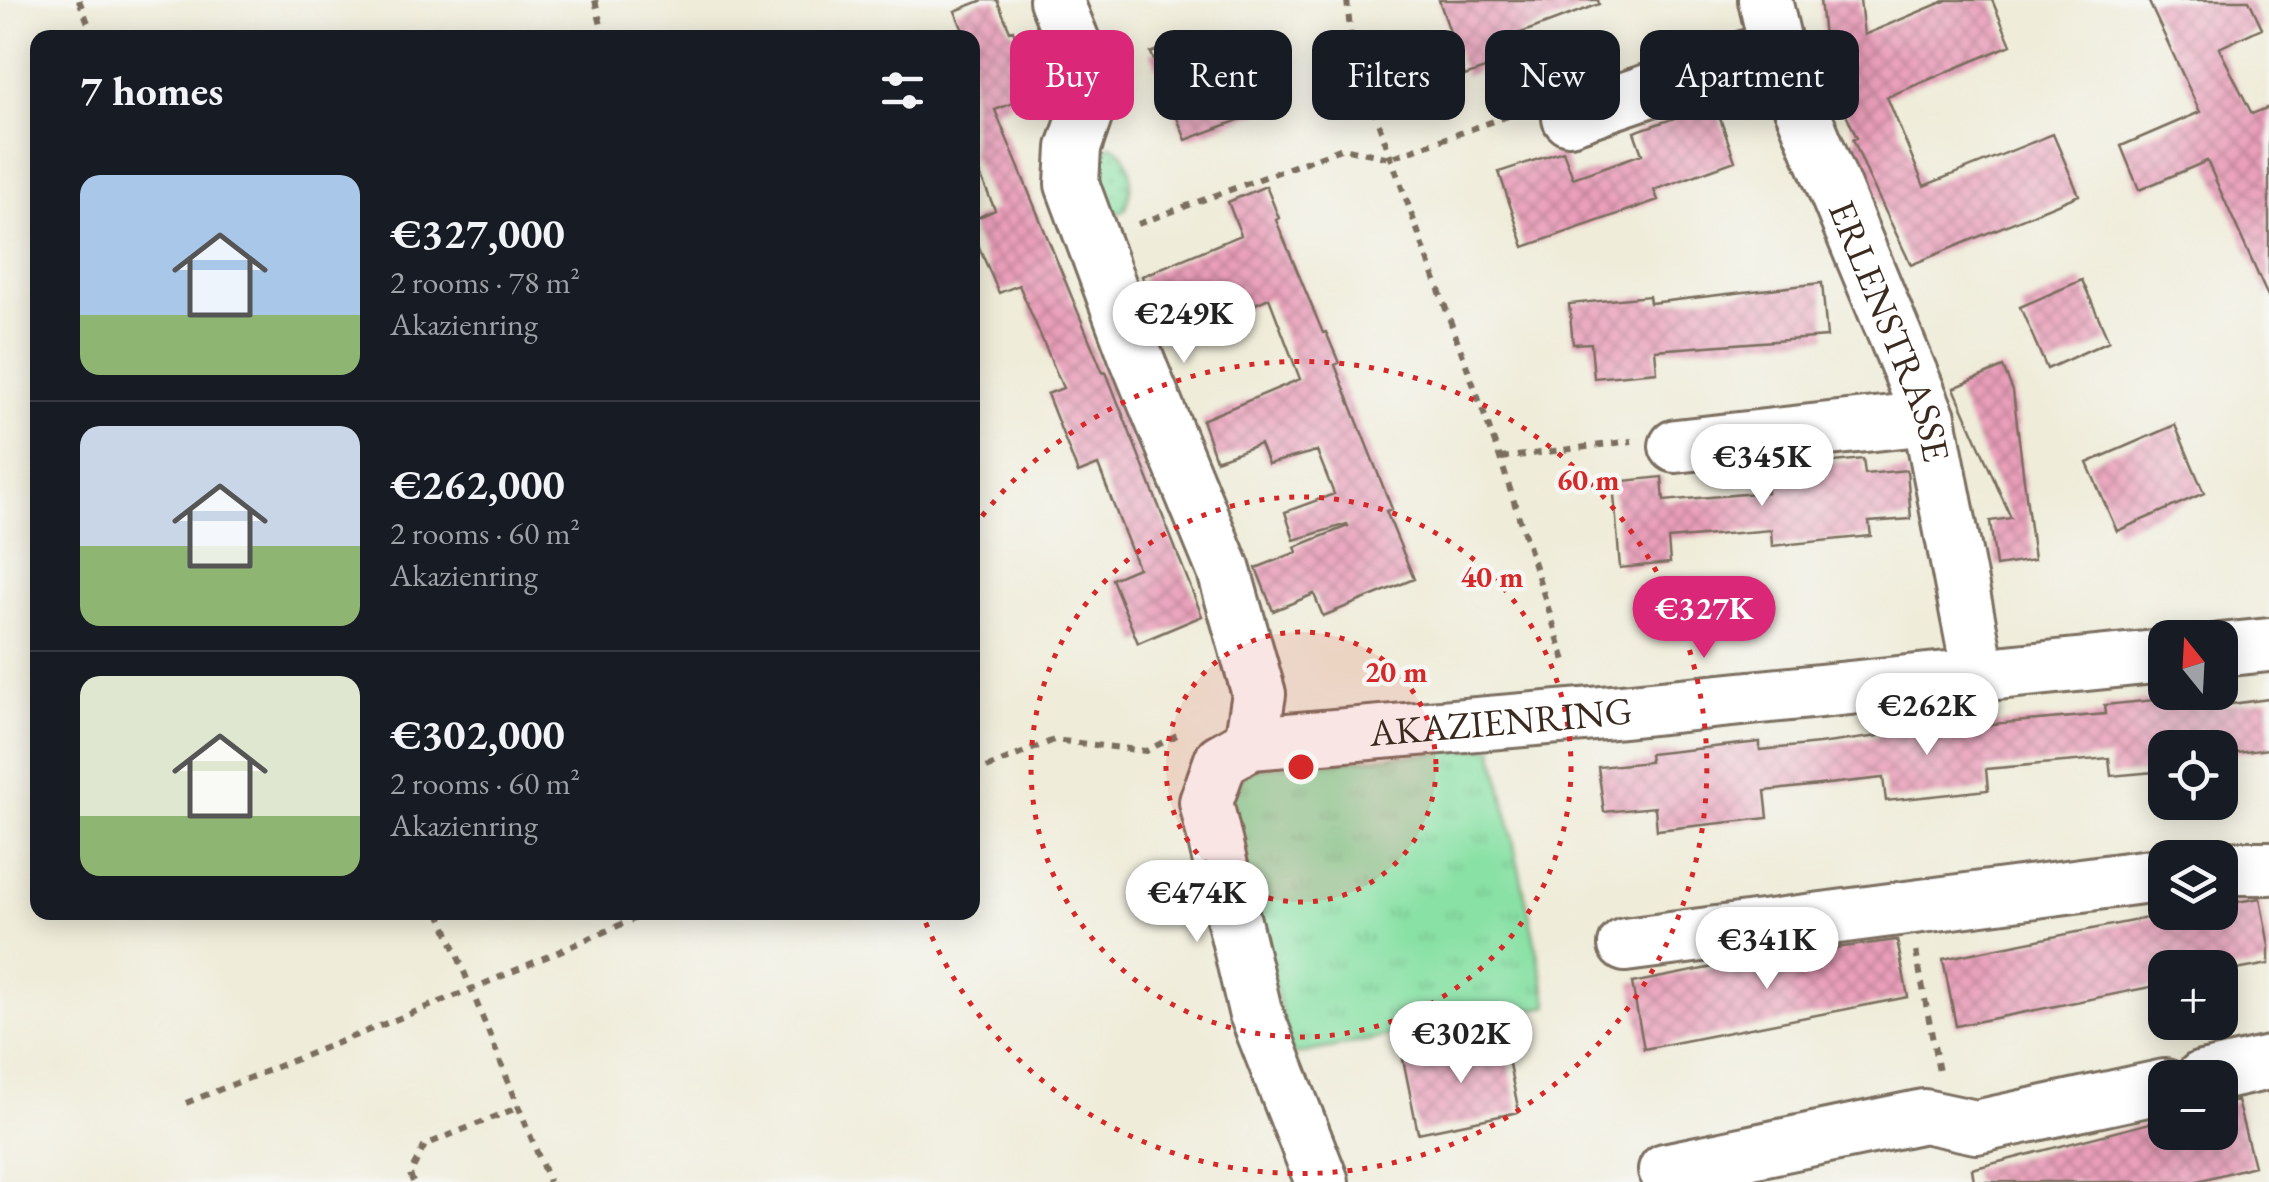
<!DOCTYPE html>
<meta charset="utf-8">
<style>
:root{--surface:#171b24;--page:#20242c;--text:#f1f3f6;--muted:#9ea1a6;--line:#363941;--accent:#db2777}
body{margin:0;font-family:"EB Garamond",serif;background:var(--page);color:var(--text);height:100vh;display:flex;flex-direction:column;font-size:38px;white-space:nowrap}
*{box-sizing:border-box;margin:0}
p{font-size:32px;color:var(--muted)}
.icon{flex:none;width:55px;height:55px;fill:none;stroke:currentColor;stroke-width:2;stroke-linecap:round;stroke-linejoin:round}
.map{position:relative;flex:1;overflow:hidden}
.sheet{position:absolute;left:30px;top:30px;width:950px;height:890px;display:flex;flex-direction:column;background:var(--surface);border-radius:20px;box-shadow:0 5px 25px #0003}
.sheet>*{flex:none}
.banner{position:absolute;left:1010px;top:30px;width:950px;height:90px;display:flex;gap:20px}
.needle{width:65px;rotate:342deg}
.controls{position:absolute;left:2148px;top:620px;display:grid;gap:20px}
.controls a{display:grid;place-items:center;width:90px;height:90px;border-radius:20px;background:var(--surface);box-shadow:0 5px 25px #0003;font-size:50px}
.price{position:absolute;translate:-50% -85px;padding:0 22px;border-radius:35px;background:#fff;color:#222;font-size:32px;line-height:65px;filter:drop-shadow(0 2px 5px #0008)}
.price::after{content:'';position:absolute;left:50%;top:60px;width:30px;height:22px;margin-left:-15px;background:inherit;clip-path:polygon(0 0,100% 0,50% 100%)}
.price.selected{background:var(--accent);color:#fff}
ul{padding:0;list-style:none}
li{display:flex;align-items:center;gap:30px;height:250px;padding:0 50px}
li+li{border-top:2px solid var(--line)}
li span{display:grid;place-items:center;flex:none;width:280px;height:200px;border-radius:20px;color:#555}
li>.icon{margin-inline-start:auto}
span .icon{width:120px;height:120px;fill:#fffc;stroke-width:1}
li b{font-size:42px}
h2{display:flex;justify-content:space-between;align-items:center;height:120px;padding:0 50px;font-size:42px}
.pill{padding:0 35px;border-radius:20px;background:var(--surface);box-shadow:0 5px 25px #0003;font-size:35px;line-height:90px}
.pill.selected{background:var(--accent);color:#fff}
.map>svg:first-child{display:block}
</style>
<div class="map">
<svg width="2269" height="1182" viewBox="0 0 2269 1182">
<defs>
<pattern id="grass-dots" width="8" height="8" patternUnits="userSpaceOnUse" patternTransform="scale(2.5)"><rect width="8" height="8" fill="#89e1a5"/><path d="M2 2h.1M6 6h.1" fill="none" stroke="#77c18e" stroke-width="1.8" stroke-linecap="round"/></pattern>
<pattern id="park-tufts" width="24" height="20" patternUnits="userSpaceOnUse" patternTransform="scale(2.5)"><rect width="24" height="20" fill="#89e1a5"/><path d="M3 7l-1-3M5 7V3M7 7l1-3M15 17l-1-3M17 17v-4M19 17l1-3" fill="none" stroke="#77c18e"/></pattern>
<pattern id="building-cross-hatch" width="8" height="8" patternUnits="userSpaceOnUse" patternTransform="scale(2.5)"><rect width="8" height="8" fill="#ea9fba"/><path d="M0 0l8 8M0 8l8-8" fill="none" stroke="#bf8297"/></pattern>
</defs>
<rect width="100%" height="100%" fill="#f6f6f2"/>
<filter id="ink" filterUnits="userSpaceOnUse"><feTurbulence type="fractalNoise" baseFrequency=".01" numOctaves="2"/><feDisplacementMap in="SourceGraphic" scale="20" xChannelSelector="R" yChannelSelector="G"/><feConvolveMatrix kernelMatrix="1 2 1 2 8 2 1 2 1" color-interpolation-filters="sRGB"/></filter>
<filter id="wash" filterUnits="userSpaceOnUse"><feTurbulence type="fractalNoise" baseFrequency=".0048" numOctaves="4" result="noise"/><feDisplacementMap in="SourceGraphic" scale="40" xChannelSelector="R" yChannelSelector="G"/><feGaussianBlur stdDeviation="2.25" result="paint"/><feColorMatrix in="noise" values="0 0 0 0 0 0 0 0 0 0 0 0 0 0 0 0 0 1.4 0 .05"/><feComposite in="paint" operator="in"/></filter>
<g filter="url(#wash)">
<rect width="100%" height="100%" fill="#efecd9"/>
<!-- grass -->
<path fill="url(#grass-dots)" stroke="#628662" stroke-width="2.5" d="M1112,145C1135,157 1133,187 1125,209L1118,214L1109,213L1097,199L1099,153Z"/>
<!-- park -->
<path fill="url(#park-tufts)" stroke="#628662" stroke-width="2.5" d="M1493,748L1549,1006L1292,1055L1228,797L1246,772L1255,768Z"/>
<g id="blocks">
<!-- building -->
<path fill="url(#building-cross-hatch)" d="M983,0H997L1010,31L1013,30L1038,93L995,110L1103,373L1106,372L1202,616L1138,643L1112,579L1138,568L1098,465L1078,473L1047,394L1063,388L1019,285L999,293L972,231V220L995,210L972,155V38H966L955,11Z
M1439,0H1598L1599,4L1518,34L1525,55L1465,76Z
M1820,0H1860L1864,35L1947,0H1992L2011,45L1887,97L1924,186L2053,134L2079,195L1911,265L1868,175L1853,139L1857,138L1828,74Z
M2148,0H2249L2262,28L2219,48L2252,114L2269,107V299L2207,161L2139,190L2121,146L2200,112Z
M1194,35L1206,63L1236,51L1260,112L1186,140L1151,53Z
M1715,104L1735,161L1654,190L1658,200L1524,247L1499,172L1563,151L1573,178L1642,154L1634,132Z
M1266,186L1279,218L1276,220L1323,333L1326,332L1339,363L1335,365L1392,509L1386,511L1414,579L1323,616L1314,594L1273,611L1256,568L1297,552L1295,547L1348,526L1347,524L1294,540L1285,512L1334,494L1317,451L1268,464L1260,444L1216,460L1202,420L1300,379L1269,298L1209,324L1199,298L1156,314L1142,276L1241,235L1228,202Z
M2082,280L2109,341L2047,369L2020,307Z
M1822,283L1827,337L1655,350L1657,372L1594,378L1591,343L1573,344L1569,304L1649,296L1650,303Z
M2003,367L2013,391L2034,560L1996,566L1990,521L2011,518L1954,388Z
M2175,425L2204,493L2117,531L2087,463Z
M1863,459L1865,474L1907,470L1911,519L1869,522L1871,536L1772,546L1771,530L1668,539L1670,563L1620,568L1613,482L1662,477L1664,501L1767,492L1765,469Z
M2214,694L2216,706L2269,699V749L2221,755L2220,766V748H2165V771L2111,776L2109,758L1986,769L1988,790L1886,801L1883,778L1765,791L1768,818L1657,830L1655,807L1604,812L1598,767L1650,762L1649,754L1760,742V750L1819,744L1879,736L1878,726L1981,714L1982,725L2105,714L2104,705Z
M2260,898L2269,946V964L2220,973V968H2165V984L1956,1026L1943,959L2177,912H2220V905Z
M1897,940L1908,997L1644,1049L1632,983L1759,958Z
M1504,1040L1519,1112L1418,1133L1403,1059Z
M2237,1101L2254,1166L2194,1182H1974L1972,1169L2165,1119V1132H2220V1105Z"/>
</g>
</g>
<g filter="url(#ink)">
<use href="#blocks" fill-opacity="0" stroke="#7a6e5f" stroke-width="2.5"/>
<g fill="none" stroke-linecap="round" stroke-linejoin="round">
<!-- minor casing -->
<g stroke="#7a6e5f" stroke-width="58">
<g id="minor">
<path d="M1056,0L1083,66L1091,99L1074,148L1072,184L1134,352L1224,571L1259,694L1251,743"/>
<path id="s1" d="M1765,0L1776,47L1929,418L1979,675"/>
<path d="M1569,118L1776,47"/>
<path d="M1676,446L1929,418"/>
<path d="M2220,650L2269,645"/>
<path d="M2220,868H2269"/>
<path d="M1625,945L2165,874"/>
<path d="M2202,1078L2269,1063"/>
<path d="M1665,1170L1924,1116L1976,1127L2165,1086"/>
<path id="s2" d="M1322,1182L1255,1011L1206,802L1221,760L1251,743L1583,715L2165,656"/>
</g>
</g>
<!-- path -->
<path stroke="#7a6e5f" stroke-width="6" stroke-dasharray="8 8" stroke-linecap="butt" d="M79,0L94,38
M595,0L604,38
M1347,0L1352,50L1500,458L1567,667
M1138,224L1343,148L1390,158L1522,111
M1501,458L1632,441
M972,774L1054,740L1146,751L1181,733
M440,912L549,1182
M1916,952L1939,1072
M186,1103L470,990L650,912
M413,1182L410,1174L425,1145L519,1107"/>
<!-- minor -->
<use href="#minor" stroke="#fff" stroke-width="52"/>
</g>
</g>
<!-- distance rings -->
<circle cx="1301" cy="767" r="135" fill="#d62828" fill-opacity=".12"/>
<g fill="none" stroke="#d62828" stroke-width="5" stroke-dasharray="5 10">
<circle cx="1301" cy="767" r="135"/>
<circle cx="1301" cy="767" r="270"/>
<path d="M973 528A406 406 0 1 1 923 916"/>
</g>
<g text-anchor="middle" stroke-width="9" stroke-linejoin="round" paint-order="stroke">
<!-- street labels -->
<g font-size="38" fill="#3b2a1e" stroke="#f6f6f2">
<text dy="13" stroke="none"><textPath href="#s1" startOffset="355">ERLENSTRASSE</textPath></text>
<text dy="13" stroke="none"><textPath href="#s2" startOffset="728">AKAZIENRING</textPath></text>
</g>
</g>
<circle cx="1301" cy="767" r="15" fill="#d62828" stroke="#f6f6f2" stroke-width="5"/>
<g font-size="30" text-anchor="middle" font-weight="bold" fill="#d62828" stroke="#f6f6f2" stroke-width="9" stroke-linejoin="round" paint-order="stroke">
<text x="1588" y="490">60 m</text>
<text x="1492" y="587">40 m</text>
<text x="1396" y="682">20 m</text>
</g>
</svg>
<div class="controls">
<a><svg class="needle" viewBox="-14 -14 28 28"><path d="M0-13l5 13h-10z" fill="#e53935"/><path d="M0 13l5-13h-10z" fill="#9ea1a6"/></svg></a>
<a><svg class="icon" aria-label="locate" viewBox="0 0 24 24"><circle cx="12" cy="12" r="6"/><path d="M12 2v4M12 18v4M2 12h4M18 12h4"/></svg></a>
<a><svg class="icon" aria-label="layers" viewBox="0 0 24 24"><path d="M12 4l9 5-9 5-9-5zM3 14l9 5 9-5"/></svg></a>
<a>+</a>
<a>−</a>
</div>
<b class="price" style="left:1184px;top:366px">€249K</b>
<b class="price" style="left:1762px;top:509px">€345K</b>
<b class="price selected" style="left:1704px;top:661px">€327K</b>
<b class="price" style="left:1927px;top:758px">€262K</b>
<b class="price" style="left:1197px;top:945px">€474K</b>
<b class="price" style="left:1767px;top:992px">€341K</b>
<b class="price" style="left:1461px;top:1086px">€302K</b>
<div class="banner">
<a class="pill selected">Buy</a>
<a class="pill">Rent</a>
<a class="pill">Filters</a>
<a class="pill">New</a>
<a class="pill">Apartment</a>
</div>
<section class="sheet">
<h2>7 homes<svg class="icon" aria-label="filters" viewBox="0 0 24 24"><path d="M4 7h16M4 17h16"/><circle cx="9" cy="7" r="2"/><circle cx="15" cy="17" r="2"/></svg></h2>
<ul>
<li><span style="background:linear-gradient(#a9c7e8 70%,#8fb573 0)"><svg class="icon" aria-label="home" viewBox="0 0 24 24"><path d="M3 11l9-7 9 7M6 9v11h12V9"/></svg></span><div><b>€327,000</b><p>2 rooms · 78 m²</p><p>Akazienring</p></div></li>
<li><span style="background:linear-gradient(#c9d6e8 60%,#8fb573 0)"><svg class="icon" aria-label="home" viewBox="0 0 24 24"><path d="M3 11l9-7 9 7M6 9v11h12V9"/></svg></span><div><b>€262,000</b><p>2 rooms · 60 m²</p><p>Akazienring</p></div></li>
<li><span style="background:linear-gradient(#dfe7d0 70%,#8fb573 0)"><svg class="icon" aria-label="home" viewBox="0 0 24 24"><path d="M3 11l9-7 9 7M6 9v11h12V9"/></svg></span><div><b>€302,000</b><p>2 rooms · 60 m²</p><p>Akazienring</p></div></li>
</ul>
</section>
</div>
